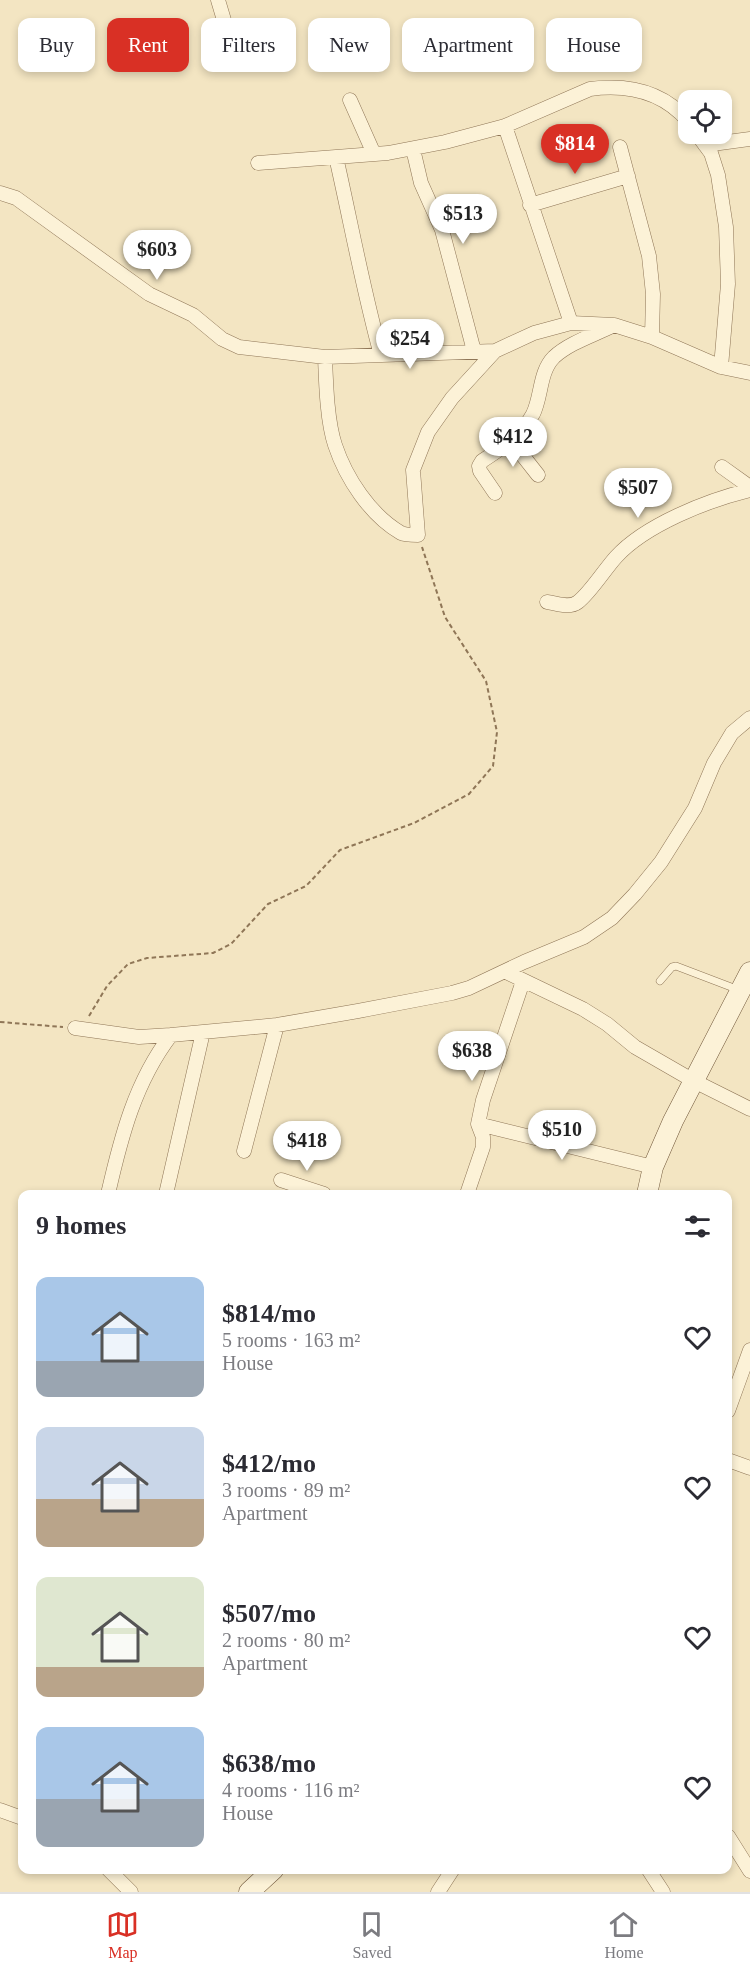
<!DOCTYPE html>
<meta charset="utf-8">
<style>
:root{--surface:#fff;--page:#f2f2f3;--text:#2b2b33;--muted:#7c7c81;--line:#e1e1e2;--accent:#d93025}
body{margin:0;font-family:"Times New Roman",serif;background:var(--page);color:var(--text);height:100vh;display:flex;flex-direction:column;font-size:22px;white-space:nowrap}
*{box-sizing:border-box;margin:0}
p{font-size:20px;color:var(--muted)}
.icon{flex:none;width:33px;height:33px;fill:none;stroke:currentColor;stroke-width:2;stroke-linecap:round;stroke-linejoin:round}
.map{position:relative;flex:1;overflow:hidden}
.details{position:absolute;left:18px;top:1190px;width:714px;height:684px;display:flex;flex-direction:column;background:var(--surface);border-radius:12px;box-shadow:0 3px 9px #0003}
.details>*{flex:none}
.top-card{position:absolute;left:18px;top:18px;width:714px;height:54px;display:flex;gap:12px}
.buttons{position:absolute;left:678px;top:90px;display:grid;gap:12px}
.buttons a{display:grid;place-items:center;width:54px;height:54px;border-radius:12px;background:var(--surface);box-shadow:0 3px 9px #0003;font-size:30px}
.price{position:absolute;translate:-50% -51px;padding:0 14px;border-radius:21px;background:#fff;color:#222;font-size:20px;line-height:39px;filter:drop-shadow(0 2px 3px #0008)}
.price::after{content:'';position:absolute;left:50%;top:36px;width:18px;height:14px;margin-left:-9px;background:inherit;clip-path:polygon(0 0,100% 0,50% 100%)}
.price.selected{background:var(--accent);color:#fff}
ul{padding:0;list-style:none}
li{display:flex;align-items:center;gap:18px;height:150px;padding:0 18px}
li span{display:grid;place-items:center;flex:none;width:168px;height:120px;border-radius:12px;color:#555}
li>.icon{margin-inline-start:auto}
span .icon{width:72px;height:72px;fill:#fffc;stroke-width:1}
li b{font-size:26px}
h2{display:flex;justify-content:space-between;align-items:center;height:72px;padding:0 18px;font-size:26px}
.pill{padding:0 21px;border-radius:12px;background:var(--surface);box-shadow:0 3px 9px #0003;font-size:21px;line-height:54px}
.pill.selected{background:var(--accent);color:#fff}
.menu{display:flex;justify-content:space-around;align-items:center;height:84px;border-top:2px solid var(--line);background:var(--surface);font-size:16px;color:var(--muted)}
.menu a{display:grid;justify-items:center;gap:3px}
.menu .selected{color:var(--accent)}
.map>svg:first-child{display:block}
</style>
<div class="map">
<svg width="750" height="1892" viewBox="0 0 750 1892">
<rect width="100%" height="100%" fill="#f3e5c2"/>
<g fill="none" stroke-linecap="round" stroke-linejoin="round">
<!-- lane casing -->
<g stroke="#8f7657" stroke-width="8">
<path id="lane" d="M660,981L672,967L676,966L739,990"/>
</g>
<!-- street casing -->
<g stroke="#8f7657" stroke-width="15">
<path id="street" d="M218,0L229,37
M350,100L374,154
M505,126L590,89C628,84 663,92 688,121
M697,134L711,153L718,175L726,227L728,284L721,367
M705,145L750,139
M620,147L649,256L653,294L652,337
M413,149L421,183L442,230L474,351
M336,157C351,223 363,290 381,355
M258,163L388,153L445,142L505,126L571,323
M0,193L16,198L149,294L193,315L222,339L239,347L325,357L495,351
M530,205L628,176
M325,357C326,383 327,421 335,445C346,478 370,515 401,533C405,535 413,535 418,535L413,470L428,432L452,398L495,351L534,333L571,323L614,325L652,337L721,367L750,373
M512,442L538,475
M722,467L750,487
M495,493L480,471L479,466L482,461C502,448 521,436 533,414C542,396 539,372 554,357C569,343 594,335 612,326
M547,602C556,603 569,609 578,602C590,593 605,569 616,557C645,525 708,500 750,490
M506,972L583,1009L607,1024L635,1047L694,1081L750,1109
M75,1028L139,1037L171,1035L277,1025L358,1011L452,993L469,988L524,962L584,937L612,918L635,894L661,862L695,808L714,763L732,733L750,718
M478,1124L653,1167
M244,1151L277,1025
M281,1180L324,1194
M108,1194C121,1137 135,1082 171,1035
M166,1194L203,1032
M467,1194L483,1147V1137L478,1124L483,1100L523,981
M728,1411L750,1350
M728,1460L750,1468
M0,1810L22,1818
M728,1836L750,1871
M108,1869L131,1892
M648,1869L663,1892
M438,1892L453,1869"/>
</g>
<!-- secondary casing -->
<g stroke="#71573a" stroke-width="21">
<path id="secondary" d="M647,1194L653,1167L673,1121L750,972
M249,1892L274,1869"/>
</g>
<!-- path -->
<path stroke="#8f7657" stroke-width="2" stroke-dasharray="4.5 3" stroke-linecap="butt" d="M89,1016L107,986L128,964L147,958L213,953L231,944L268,904L306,886L340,850L414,823L469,794L493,766L497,732L486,681L445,617L422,547
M0,1022L63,1027"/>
<!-- lane -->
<use href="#lane" stroke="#fcf2d7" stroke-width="7"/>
<!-- street -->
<use href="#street" stroke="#fcf2d7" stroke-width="14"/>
<!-- secondary -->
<use href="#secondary" stroke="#fcf2d7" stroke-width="20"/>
</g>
</svg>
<div class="buttons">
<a><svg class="icon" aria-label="locate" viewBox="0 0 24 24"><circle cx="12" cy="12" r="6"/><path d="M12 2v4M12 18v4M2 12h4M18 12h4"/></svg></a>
</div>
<b class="price selected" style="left:575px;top:175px">$814</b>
<b class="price" style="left:463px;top:245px">$513</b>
<b class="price" style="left:157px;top:281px">$603</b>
<b class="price" style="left:410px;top:370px">$254</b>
<b class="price" style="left:513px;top:468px">$412</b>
<b class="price" style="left:638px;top:519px">$507</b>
<b class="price" style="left:472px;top:1082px">$638</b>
<b class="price" style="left:562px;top:1161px">$510</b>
<b class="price" style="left:307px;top:1172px">$418</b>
<div class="top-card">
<a class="pill">Buy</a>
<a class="pill selected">Rent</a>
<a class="pill">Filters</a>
<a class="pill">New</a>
<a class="pill">Apartment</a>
<a class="pill">House</a>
</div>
<section class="details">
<h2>9 homes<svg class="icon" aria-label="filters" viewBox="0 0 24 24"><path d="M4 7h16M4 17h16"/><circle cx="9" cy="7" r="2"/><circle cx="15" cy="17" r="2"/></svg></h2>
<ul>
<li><span style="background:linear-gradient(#a9c7e8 70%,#9aa5b1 0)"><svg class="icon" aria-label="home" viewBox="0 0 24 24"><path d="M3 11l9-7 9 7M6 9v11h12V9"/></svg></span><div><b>$814/mo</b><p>5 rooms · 163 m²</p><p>House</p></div><svg class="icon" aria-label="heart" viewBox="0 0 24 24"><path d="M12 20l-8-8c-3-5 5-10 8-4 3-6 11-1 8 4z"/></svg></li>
<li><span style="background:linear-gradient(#c9d6e8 60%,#b9a48a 0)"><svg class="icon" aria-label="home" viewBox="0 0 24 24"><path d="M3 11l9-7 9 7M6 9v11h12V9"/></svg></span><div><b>$412/mo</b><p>3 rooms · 89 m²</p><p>Apartment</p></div><svg class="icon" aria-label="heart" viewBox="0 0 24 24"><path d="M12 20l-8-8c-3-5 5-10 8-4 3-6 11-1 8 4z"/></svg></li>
<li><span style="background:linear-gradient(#dfe7d0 75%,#b9a48a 0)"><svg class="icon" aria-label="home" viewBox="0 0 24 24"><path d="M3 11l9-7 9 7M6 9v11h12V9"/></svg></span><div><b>$507/mo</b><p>2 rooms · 80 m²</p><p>Apartment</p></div><svg class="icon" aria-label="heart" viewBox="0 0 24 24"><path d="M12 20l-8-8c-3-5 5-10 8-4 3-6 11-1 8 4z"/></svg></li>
<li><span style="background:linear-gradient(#a9c7e8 60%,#9aa5b1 0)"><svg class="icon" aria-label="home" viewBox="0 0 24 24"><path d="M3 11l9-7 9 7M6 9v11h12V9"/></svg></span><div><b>$638/mo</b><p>4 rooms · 116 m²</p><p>House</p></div><svg class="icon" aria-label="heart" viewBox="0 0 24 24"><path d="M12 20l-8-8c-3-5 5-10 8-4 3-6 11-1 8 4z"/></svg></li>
</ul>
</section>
</div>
<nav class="menu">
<a class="selected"><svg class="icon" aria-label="map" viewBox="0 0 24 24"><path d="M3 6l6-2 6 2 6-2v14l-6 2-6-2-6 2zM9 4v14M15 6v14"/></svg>Map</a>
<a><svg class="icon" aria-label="saved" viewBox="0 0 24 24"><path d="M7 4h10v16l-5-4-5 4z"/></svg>Saved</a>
<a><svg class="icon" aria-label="home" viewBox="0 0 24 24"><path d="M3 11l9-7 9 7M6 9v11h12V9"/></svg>Home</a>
</nav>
